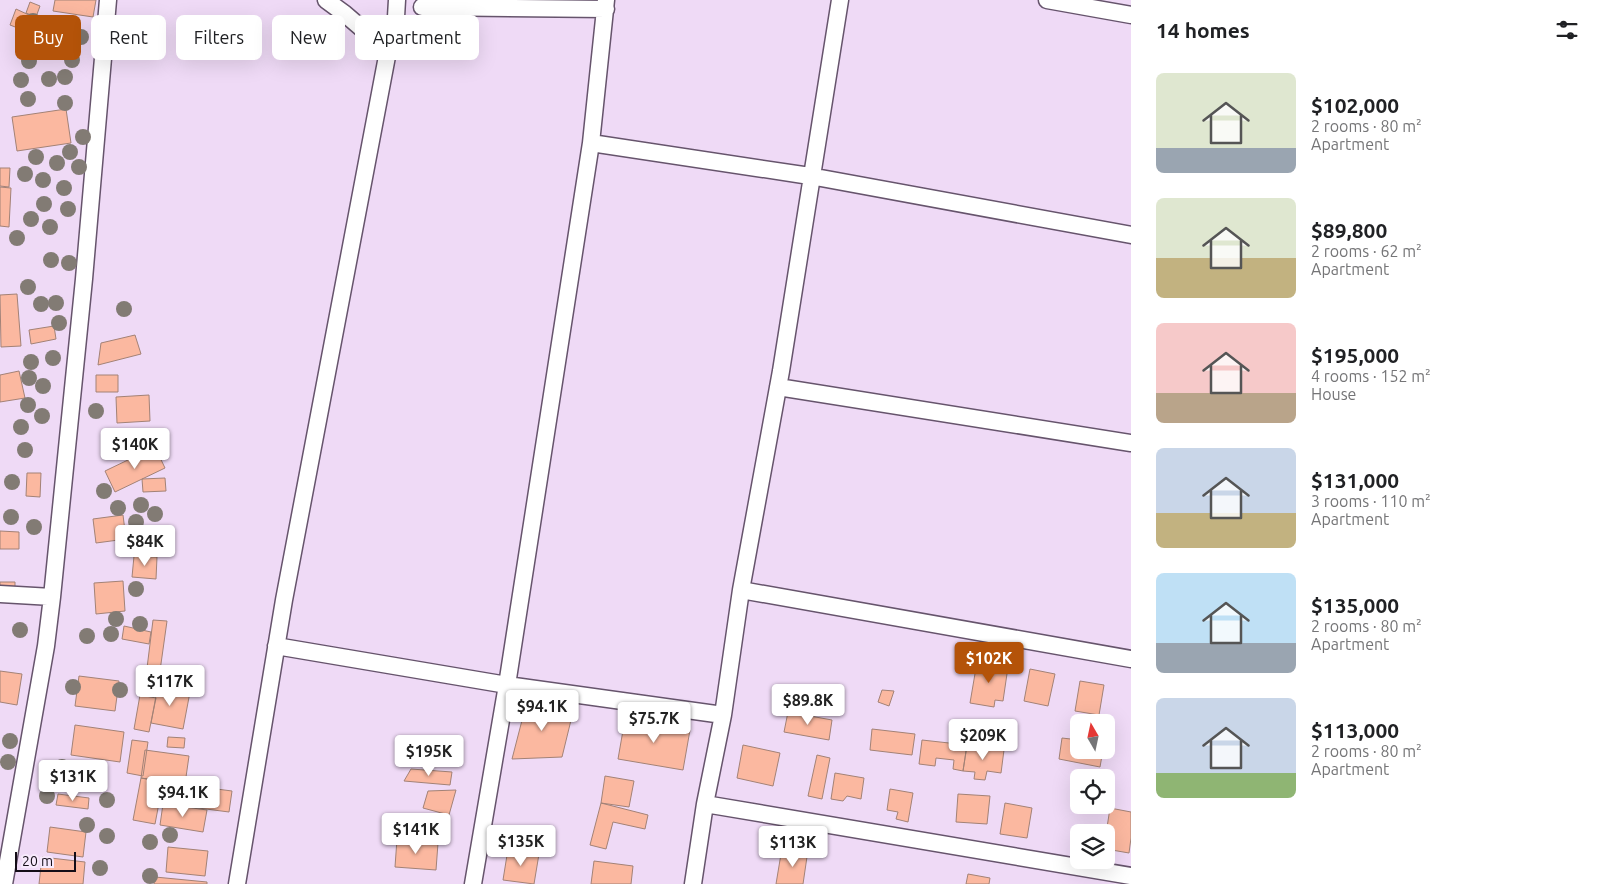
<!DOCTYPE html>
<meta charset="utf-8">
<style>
:root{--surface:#fff;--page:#f6f6f6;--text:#202124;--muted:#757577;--accent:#b45309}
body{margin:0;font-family:Ubuntu,sans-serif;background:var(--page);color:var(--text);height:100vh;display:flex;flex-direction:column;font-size:19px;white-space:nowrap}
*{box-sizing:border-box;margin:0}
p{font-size:16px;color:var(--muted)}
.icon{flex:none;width:28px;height:28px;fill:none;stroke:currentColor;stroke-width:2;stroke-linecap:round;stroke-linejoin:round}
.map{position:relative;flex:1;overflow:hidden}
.side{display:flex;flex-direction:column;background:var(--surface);width:475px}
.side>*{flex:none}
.hud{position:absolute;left:15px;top:15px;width:475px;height:45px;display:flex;gap:10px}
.needle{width:32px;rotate:351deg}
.controls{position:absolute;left:1070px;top:714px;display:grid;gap:10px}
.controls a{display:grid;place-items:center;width:45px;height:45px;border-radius:8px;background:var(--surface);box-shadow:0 5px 20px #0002;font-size:25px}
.scale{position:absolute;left:15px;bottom:12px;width:61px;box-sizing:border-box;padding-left:5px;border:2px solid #140d17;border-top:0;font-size:14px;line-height:18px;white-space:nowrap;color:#140d17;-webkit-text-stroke:4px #f7eafc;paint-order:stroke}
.price{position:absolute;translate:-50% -42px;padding:0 11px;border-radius:5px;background:#fff;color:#222;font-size:16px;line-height:32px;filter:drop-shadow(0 1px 2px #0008)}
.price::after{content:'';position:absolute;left:50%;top:30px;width:15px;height:11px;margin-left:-8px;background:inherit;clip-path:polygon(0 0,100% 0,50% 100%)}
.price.current{background:var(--accent);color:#fff}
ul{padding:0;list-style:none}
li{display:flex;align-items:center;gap:15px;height:125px;padding:0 25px}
li span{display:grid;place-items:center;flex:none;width:140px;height:100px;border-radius:8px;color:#555}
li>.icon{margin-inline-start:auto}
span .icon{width:60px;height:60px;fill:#fffc;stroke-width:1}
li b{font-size:21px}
h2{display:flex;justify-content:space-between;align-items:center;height:60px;padding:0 25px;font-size:21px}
.chip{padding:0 18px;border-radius:8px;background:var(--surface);box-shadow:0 5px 20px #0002;font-size:18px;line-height:45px}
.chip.current{background:var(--accent);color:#fff}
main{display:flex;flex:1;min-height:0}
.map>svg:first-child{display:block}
</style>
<main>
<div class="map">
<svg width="1131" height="884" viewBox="0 0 1131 884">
<rect width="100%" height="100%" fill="#efdaf6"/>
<!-- building -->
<path fill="#fbb8a0" stroke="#a38276" d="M55,0H96L93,17L53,11Z
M30,2L40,6L36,17L26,13Z
M16,9L29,15L23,30L10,25Z
M40,19L76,30L69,55L32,44Z
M66,109L71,143L17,151L12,117Z
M0,168H10L9,187L0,186Z
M0,187L11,188L9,227L0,226Z
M17,294L21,346L1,347L0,295Z
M54,326L56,339L31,344L29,330Z
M135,335L141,354L98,365L101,343Z
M19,371L25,398L0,402V375Z
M96,375H118V392H96Z
M149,395L150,421L117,423L116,397Z
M155,447L165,468L115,492L105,471Z
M27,473H41L40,497L26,496Z
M165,478L166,491L143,492L142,479Z
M123,515L126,539L96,543L93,519Z
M0,531L19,532V549H0Z
M134,556L157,557L156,579L132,577Z
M123,581L125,611L96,614L94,583Z
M0,582H15V594H0Z
M153,620L167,621L158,685L145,684Z
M124,626L151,632L149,644L122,639Z
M977,662L1008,667L1003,701L995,700L994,707L970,703Z
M1030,669L1055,674L1048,706L1024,701Z
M0,671L22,674L17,705L0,702Z
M79,676L119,681L115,711L75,706Z
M1080,681L1104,685L1099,715L1075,711Z
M158,685L190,692L183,729L151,723Z
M882,690L894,691L889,706L878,702Z
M140,695L156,698L149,732L134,729Z
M527,701L573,712L562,757L512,759Z
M788,712L832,720L829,740L784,732Z
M625,719L690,730L683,770L618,759Z
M75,725L124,732L120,762L71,755Z
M872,729L915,734L912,755L870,750Z
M168,737L185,738L184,748L167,747Z
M1062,738L1079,740V750H1103L1100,767L1059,759Z
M132,740L148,742L143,776L127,773Z
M922,740L967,745L963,771L953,769L954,760L936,758L935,766L919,764Z
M743,745L780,753L773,786L737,778Z
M967,745L1004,750L1001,773L987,771L985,780L974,779L975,772L963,771Z
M145,750L189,756L185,784L141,778Z
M817,755L830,758L822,799L808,796Z
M411,769L452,772L450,785L404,781Z
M835,773L864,778L861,799L847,796L843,801L831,799Z
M605,776L634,781L629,807L601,803Z
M141,778L163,782L155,824L133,820Z
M163,782L232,791L229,812L160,803Z
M890,789L913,793L908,822L896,819L898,812L887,810Z
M456,790L449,815L423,808L428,791Z
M58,794L89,798L88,809L56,805Z
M958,794L990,796L987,824L956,822Z
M601,803L648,815L645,829L613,822L606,849L590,845Z
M1005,803L1032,808L1027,838L1000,834Z
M163,804L207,810L203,832L160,825Z
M1110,808L1131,812V838L1129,853L1106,849V834Z
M50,827L86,832L83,857L47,852Z
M397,839L438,843L436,870L395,867Z
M168,847L208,851L205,876L166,872Z
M794,848L808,850L803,884H776L781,854L793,856Z
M508,849L539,854L534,884L503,880Z
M42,857L85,862L83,884H39Z
M594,861L633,866L631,884H591Z
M968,874L990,878L989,884H966Z
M155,877L207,882V884H154Z"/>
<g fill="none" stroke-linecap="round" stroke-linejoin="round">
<!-- street casing -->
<g stroke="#66546c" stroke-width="19">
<path id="street" d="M326,0L345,14L388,51
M1047,0L1131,15
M422,7L606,9
M591,143L810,176L1131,235
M778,387L1131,443
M741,590L1131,659
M0,594L52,597
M276,646L507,685L723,715
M705,804L1131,876
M4,884L46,646L52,597L84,279L108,0
M237,884L284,600L388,51L396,17L397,0
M473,884L507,685L591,143L606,0
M693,884L705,804L723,715L741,590L781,371L840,0"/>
</g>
<!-- street -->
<use href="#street" stroke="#fff" stroke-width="16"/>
</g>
<!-- trees -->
<g fill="#827b74">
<circle cx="33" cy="21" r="8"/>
<circle cx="68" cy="25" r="8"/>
<circle cx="23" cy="37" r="8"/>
<circle cx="81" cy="37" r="8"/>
<circle cx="72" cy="60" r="8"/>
<circle cx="29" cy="61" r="8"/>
<circle cx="65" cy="77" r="8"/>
<circle cx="49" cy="79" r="8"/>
<circle cx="21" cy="80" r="8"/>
<circle cx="28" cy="99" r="8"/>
<circle cx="65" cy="103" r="8"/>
<circle cx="83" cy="137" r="8"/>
<circle cx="70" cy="152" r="8"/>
<circle cx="36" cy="157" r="8"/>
<circle cx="57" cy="163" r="8"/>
<circle cx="79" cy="167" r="8"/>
<circle cx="25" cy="174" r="8"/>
<circle cx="43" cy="180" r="8"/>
<circle cx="64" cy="188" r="8"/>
<circle cx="44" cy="204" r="8"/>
<circle cx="68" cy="209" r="8"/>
<circle cx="31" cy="219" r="8"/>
<circle cx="50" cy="227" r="8"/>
<circle cx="17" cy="238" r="8"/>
<circle cx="51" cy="260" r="8"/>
<circle cx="69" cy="263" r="8"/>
<circle cx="28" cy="287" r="8"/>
<circle cx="56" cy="303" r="8"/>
<circle cx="41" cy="304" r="8"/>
<circle cx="124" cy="309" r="8"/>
<circle cx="59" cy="323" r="8"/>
<circle cx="53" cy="358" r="8"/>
<circle cx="31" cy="362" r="8"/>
<circle cx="29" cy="378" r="8"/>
<circle cx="43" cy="386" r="8"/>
<circle cx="28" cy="405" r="8"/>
<circle cx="96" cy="411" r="8"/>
<circle cx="42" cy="416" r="8"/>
<circle cx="21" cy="427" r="8"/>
<circle cx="113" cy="444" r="8"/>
<circle cx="25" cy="450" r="8"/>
<circle cx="12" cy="482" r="8"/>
<circle cx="104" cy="491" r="8"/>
<circle cx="141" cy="505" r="8"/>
<circle cx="118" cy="508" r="8"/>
<circle cx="155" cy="514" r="8"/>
<circle cx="11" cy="517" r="8"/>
<circle cx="136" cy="522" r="8"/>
<circle cx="34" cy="527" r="8"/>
<circle cx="136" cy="589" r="8"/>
<circle cx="116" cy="619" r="8"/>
<circle cx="140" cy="624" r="8"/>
<circle cx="20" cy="630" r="8"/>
<circle cx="111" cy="634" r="8"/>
<circle cx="87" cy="636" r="8"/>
<circle cx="73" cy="687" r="8"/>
<circle cx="120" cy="690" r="8"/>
<circle cx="10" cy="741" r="8"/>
<circle cx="8" cy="762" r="8"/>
<circle cx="62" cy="767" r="8"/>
<circle cx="88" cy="773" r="8"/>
<circle cx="47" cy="796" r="8"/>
<circle cx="107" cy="800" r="8"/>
<circle cx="87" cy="825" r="8"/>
<circle cx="170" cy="835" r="8"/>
<circle cx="107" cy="836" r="8"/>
<circle cx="150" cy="842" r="8"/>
<circle cx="100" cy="868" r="8"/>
<circle cx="150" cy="876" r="8"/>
</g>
</svg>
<div class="controls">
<a><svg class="needle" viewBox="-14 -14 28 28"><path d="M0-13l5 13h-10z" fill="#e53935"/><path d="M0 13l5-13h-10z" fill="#757577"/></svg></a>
<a><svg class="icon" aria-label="locate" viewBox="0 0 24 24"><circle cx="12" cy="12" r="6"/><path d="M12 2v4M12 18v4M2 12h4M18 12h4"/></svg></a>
<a><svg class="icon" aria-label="layers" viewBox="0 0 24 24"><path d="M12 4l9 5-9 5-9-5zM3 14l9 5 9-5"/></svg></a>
</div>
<div class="scale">20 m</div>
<b class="price" style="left:135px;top:470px">$140K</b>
<b class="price" style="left:145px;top:567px">$84K</b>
<b class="price current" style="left:989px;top:684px">$102K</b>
<b class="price" style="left:170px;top:707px">$117K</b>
<b class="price" style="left:808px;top:726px">$89.8K</b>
<b class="price" style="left:542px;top:732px">$94.1K</b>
<b class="price" style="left:654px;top:744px">$75.7K</b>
<b class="price" style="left:983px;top:761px">$209K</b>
<b class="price" style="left:429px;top:777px">$195K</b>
<b class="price" style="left:73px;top:802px">$131K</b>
<b class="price" style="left:183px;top:818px">$94.1K</b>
<b class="price" style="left:416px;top:855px">$141K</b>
<b class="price" style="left:521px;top:867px">$135K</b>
<b class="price" style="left:793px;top:868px">$113K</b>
<div class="hud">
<a class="chip current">Buy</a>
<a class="chip">Rent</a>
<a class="chip">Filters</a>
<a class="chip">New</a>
<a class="chip">Apartment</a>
</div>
</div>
<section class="side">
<h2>14 homes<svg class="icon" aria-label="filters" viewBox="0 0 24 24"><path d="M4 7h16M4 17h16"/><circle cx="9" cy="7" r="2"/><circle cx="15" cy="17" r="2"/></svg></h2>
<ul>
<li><span style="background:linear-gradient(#dfe7d0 75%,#9aa5b1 0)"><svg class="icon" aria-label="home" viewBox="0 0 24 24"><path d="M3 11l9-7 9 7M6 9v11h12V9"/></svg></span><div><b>$102,000</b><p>2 rooms · 80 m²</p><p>Apartment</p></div></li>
<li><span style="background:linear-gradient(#dfe7d0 60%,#c2b280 0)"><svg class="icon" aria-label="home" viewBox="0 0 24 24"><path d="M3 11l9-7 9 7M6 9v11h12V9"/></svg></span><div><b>$89,800</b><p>2 rooms · 62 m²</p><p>Apartment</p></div></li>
<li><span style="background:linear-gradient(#f6c9c9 70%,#b9a48a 0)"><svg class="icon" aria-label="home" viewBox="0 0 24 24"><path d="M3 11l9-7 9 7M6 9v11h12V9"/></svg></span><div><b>$195,000</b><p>4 rooms · 152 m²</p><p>House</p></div></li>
<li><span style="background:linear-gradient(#c9d6e8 65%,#c2b280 0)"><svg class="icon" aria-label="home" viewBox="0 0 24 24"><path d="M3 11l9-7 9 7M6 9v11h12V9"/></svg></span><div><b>$131,000</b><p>3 rooms · 110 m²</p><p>Apartment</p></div></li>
<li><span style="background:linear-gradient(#bfe0f5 70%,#9aa5b1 0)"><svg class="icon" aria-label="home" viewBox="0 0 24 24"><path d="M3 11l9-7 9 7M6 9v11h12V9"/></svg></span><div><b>$135,000</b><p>2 rooms · 80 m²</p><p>Apartment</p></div></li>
<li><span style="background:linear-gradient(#c9d6e8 75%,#8fb573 0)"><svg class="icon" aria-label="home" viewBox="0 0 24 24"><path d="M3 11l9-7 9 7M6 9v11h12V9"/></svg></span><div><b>$113,000</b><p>2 rooms · 80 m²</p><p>Apartment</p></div></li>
</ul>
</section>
</main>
